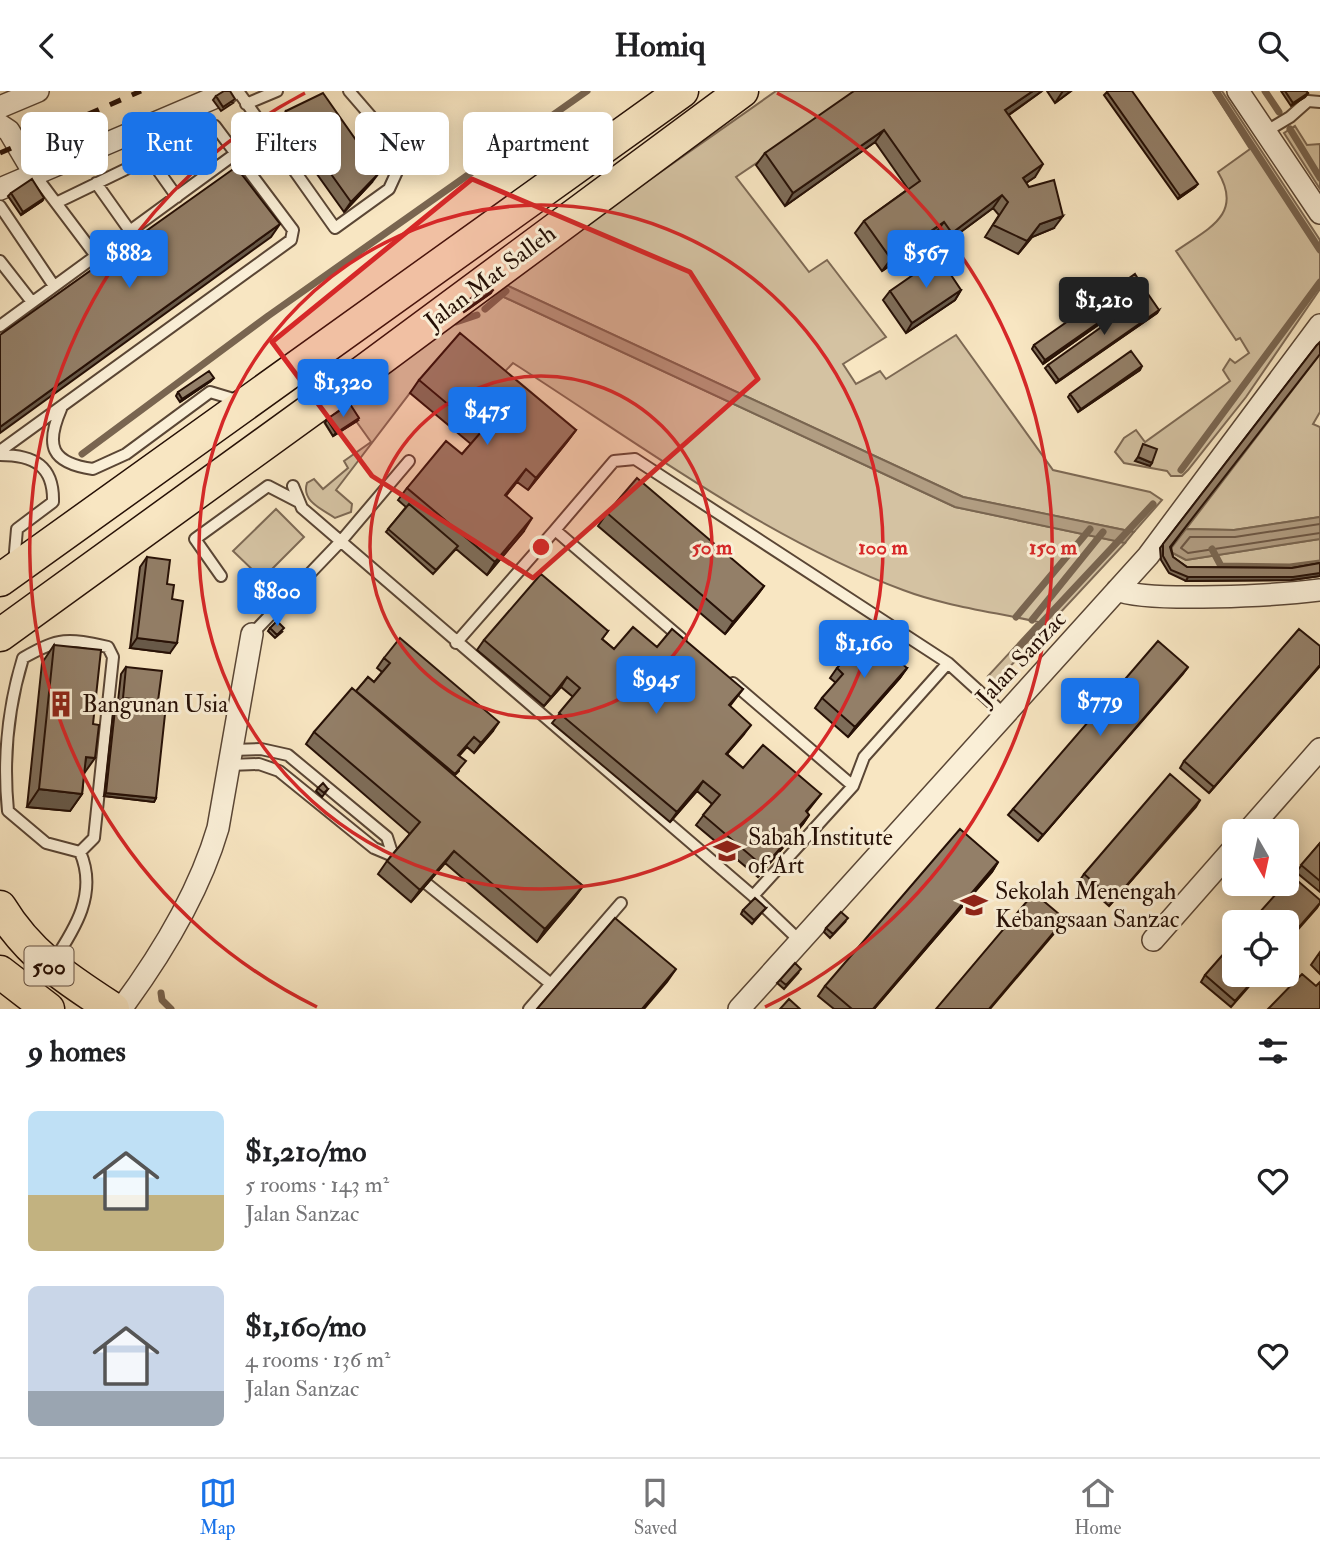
<!DOCTYPE html>
<meta charset="utf-8">
<style>
:root{--surface:#fff;--page:#f6f6f6;--text:#202124;--muted:#757577;--line:#e0e0e0;--accent:#1a73e8}
body{margin:0;font-family:"IM FELL Double Pica",serif;background:var(--page);color:var(--text);height:100vh;display:flex;flex-direction:column;font-size:26px;white-space:nowrap}
*{box-sizing:border-box;margin:0}
p{font-size:23px;color:var(--muted)}
.icon{flex:none;width:38px;height:38px;fill:none;stroke:currentColor;stroke-width:2;stroke-linecap:round;stroke-linejoin:round}
.map{position:relative;height:918px;overflow:hidden}
.sheet{display:flex;flex-direction:column;background:var(--surface);flex:1}
.sheet>*{flex:none}
.guide{position:absolute;left:21px;top:21px;width:700px;height:63px;display:flex;gap:14px}
.needle{width:46px;rotate:171deg}
.tools{position:absolute;left:1222px;top:728px;display:grid;gap:14px}
.tools a{display:grid;place-items:center;width:77px;height:77px;border-radius:10px;background:var(--surface);box-shadow:0 4px 18px #0003;font-size:35px}
.price{position:absolute;translate:-50% -60px;padding:0 16px;border-radius:7px;background:var(--accent);color:#fff;font-size:23px;line-height:46px;filter:drop-shadow(0 2px 4px #0008)}
.price::after{content:'';position:absolute;left:50%;top:42px;width:21px;height:16px;margin-left:-10px;background:inherit;clip-path:polygon(0 0,100% 0,50% 100%)}
.price.selected{background:#222;color:#fff}
ul{padding:0;list-style:none}
li{display:flex;align-items:center;gap:21px;height:175px;padding:0 28px}
li span{display:grid;place-items:center;flex:none;width:196px;height:140px;border-radius:10px;color:#555}
li>.icon{margin-inline-start:auto}
span .icon{width:84px;height:84px;fill:#fffc;stroke-width:1}
li b{font-size:30px}
h2{display:flex;justify-content:space-between;align-items:center;height:84px;padding:0 28px;font-size:30px}
.pill{padding:0 24px;border-radius:10px;background:var(--surface);box-shadow:0 4px 18px #0003;font-size:24px;line-height:63px}
.pill.selected{background:var(--accent);color:#fff}
header{display:flex;justify-content:space-between;align-items:center;height:91px;padding:0 28px;background:var(--surface);font-size:32px;font-weight:700}
.dock{display:flex;justify-content:space-around;align-items:center;height:98px;border-top:2px solid var(--line);background:var(--surface);font-size:19px;color:var(--muted)}
.dock a{display:grid;justify-items:center;gap:4px}
.dock .selected{color:var(--accent)}
.map>svg:first-child{display:block}
</style>
<header><svg class="icon" aria-label="back" viewBox="0 0 24 24"><path d="M15 5l-7 7 7 7"/></svg>Homiq<svg class="icon" aria-label="search" viewBox="0 0 24 24"><circle cx="10" cy="10" r="6"/><path d="M15 15l6 6"/></svg></header>
<div class="map">
<svg width="1320" height="918" viewBox="0 0 1320 918">
<rect width="100%" height="100%" fill="#f8e6c2"/>
<filter id="stains"><feTurbulence type="fractalNoise" baseFrequency=".00286" numOctaves="4"/><feColorMatrix values="0 0 0 0 .2 0 0 0 0 .09 0 0 0 0 .02 0 0 0 .5 -.17"/></filter>
<radialGradient id="worn" r=".72"><stop offset=".6" stop-color="#630" stop-opacity="0"/><stop offset="1" stop-color="#630" stop-opacity=".3"/></radialGradient>
<!-- green -->
<path fill="#d4c2a2" stroke="#7d6954" stroke-width="2" d="M776,0H863L736,86L809,181L827,169L886,246L843,273L856,293L880,280L886,288L956,244L1053,379L1150,401L1162,409L1134,441L963,406L502,192Z
M1213,0H1222L1320,149V198L1246,306L1188,379L1182,385H1171L1167,380L1124,372L1115,361L1124,347L1136,339L1145,351L1230,290L1223,279L1230,268L1235,272L1249,262L1240,247L1236,249L1176,160C1207,138 1244,124 1218,81L1250,58Z
M1295,35L1307,54L1320,53V98L1284,42Z
M491,200L955,416L1125,452L1004,582L1011,590L997,591L988,585L1038,531C994,521 945,515 903,499C763,446 638,352 513,272L495,291L451,254L410,302L336,399L352,413L351,421L335,427C322,418 301,410 307,392L314,388L323,398L348,377L344,370L371,351L356,330L333,345L320,325Z
M1320,263V321L1313,333L1320,336V426L1234,439L1186,438Z
M276,418L304,446L262,488L233,460Z
M1320,448V475L1290,480L1180,478L1169,460L1186,469Z"/>
<!-- water -->
<path fill="#b19d82" stroke="#796550" stroke-width="2" d="M502,192L963,406L1134,441L1125,452L955,416L491,200Z
M1320,426V448L1186,469L1169,460L1186,438L1234,439Z"/>
<g fill="none" stroke-linecap="round" stroke-linejoin="round">
<!-- shore -->
<path stroke="#6c5644" stroke-width="2" d="M1320,433L1235,446H1190L1181,457L1188,462L1320,442"/>
<!-- stream -->
<path stroke="#796550" stroke-width="7" d="M1216,0L1320,159
M1265,0L1279,21
M550,26L587,0
M1290,38L1320,87
M485,218L506,200
M456,231L477,224
M82,363L268,225L519,48
M1181,379L1320,191
M1212,458L1221,475L1290,476L1320,472
M1016,526L1090,438
M1032,529L1103,441
M1021,554L1153,413
M161,902L162,909L171,918"/>
<!-- lane casing -->
<g stroke="#5a4635" stroke-width="14">
<path id="lane" d="M238,0L335,137L389,98L400,74L381,37L349,0
M246,13L277,0
M1265,41L1290,26L1308,10L1320,11
M150,68L177,106
M35,84L96,165
M96,92L130,140
M0,115L54,195
M0,170L32,211
M0,235L235,63
M61,318C45,355 51,372 93,378L126,363L210,301L240,310
M0,360L291,149L293,139L215,35L56,112
M0,364C34,364 54,375 53,411L17,438L14,472
M293,395L302,417L753,805L799,849
M555,439L614,370L635,368L948,572L1004,623
M221,485L195,448L268,395L297,410
M252,543L342,449L409,370
M456,552L555,439L681,547
M733,592L853,695
M232,659L261,658L288,664L387,746L393,765
M229,674L259,673L279,680L374,757L393,765
M427,793L551,893
M753,805L853,695L864,666L948,572
M53,871C75,838 98,802 80,761L46,752L8,720C3,669 8,616 23,567C60,546 67,547 108,556L113,566L94,747L80,761
M529,918L621,812"/>
</g>
<!-- street casing -->
<g stroke="#5a4635" stroke-width="24">
<path id="street" d="M1238,0L1320,122
M0,16L38,0
M0,34L9,40L35,84
M0,98L230,0
M1117,499C1148,512 1282,504 1320,499
M1248,740L1320,658
M1153,849L1234,757
M121,918C161,864 199,802 218,737L252,543
M739,918L1148,465L1320,234"/>
</g>
<!-- primary casing -->
<g stroke="#261006" stroke-width="35">
<path id="primary" d="M0,489L682,0
M0,544L344,295L742,0
M0,816C29,864 67,888 113,918
M0,881L48,918"/>
</g>
<!-- lane -->
<use href="#lane" stroke="#faefd7" stroke-width="10"/>
<!-- street -->
<use href="#street" stroke="#faefd7" stroke-width="21"/>
<!-- primary -->
<use href="#primary" stroke="#f8e6c2" stroke-width="32"/>
<!-- rail -->
<path stroke="#261006" stroke-width="5" stroke-dasharray="12 12" stroke-linecap="butt" d="M0,62L141,0"/>
</g>
<!-- wall -->
<path fill="#7e6d59" stroke="#261006" stroke-width="2" d="M1042,0L1009,24L1035,86L1026,92L1054,137L1032,146L1018,163L985,146L999,124L993,117L943,154L935,143L882,180L855,142L864,130L908,98L875,51L785,115L756,74L765,62Z
M1047,0H1071L1055,12Z
M1281,0H1306L1308,2L1305,6L1291,15Z
M1107,1L1195,96L1178,108L1104,4Z
M216,5L233,12L221,20L213,9Z
M286,20L372,91L344,121L279,30Z
M11,102L42,110L21,124L8,105Z
M961,199L955,209L906,242L883,209L890,200Z
M1145,199L1143,202L1043,273L1032,258L1034,254Z
M491,202L464,221L461,216L463,213Z
M1159,219L1157,222L1056,292L1045,277L1048,274Z
M1317,254L1171,456L1173,466L1187,476L1292,477L1320,472V485L1291,489L1186,490L1169,482L1161,469L1160,457Z
M1140,279L1078,321L1068,306L1070,303Z
M419,289L576,339L567,351L528,399L517,391L506,405L524,440L487,484L456,458L433,483L386,441L406,416L398,409L407,397L462,363L471,353L410,302Z
M211,290L180,311L176,305L178,301Z
M327,328L357,330L333,345L325,332Z
M607,422L764,495L755,507L725,543L598,435Z
M147,466L167,493L172,508L170,562L130,557L140,476Z
M270,537L282,541L275,547L268,540Z
M608,540L602,548L614,558L657,556L743,598L730,615L744,643L727,663L743,677L821,703L807,721L809,724L803,733L758,786L696,734L712,713L697,700L670,731L552,632L573,606L561,596L544,615L477,559L484,549Z
M54,554L84,683L82,703L70,720L27,716L42,572Z
M1320,555V575L1209,702L1180,677L1184,670Z
M384,567L493,640L474,662L467,656L459,665V680L454,685L583,795L574,807L537,851L445,772L411,811L378,783L387,770L410,743L306,653L314,641L356,601L368,586L374,591L382,581L377,577Z
M126,576L156,613V707L154,711L104,705L114,613L116,609L118,610L121,583Z
M1188,576L1038,750L1008,724L1013,718Z
M837,577H907L900,587L848,646L815,617L822,607L836,592L830,587Z
M318,697L328,698L322,706L316,700Z
M1200,709L1109,815L1080,789L1084,783Z
M1320,752V801L1296,781Z
M998,771L992,781L874,918H834L818,905L825,895Z
M766,817L752,833L741,823L743,819Z
M846,830L830,847L824,841L826,837Z
M1320,861V883L1311,874Z
M799,881L784,898L777,892L780,889Z
M1205,884H1259L1231,916L1201,891Z"/>
<!-- shaded-wall -->
<path fill="#675949" stroke="#261006" stroke-width="2" d="M1033,0H1042L997,32L1005,19Z
M1063,0H1071L1055,12Z
M1308,2L1305,6L1291,15L1293,12Z
M884,39L875,51L785,115L793,102Z
M1043,73L1035,86L1014,100L1023,87Z
M379,82L372,91L344,121L351,111Z
M1198,93L1195,96L1178,108L1180,105Z
M1002,104L993,117L943,154L952,142Z
M44,107L42,110L21,124L23,121Z
M1063,125L1054,137L1032,146L1018,163L1040,133Z
M944,131L935,143L882,180L891,168Z
M280,133L271,146L0,342V336Z
M493,199L491,202L464,221L467,218Z
M961,199L955,209L906,242L912,232Z
M1145,199L1143,202L1043,273L1045,269Z
M1159,219L1157,222L1056,292L1059,289Z
M1142,275L1140,279L1078,321L1081,318Z
M214,287L211,290L180,311L182,308Z
M359,327L357,330L333,345L336,342Z
M576,339L567,351L528,399L536,387Z
M1138,366L1152,372L1150,375L1135,370Z
M526,378L517,391L496,416L505,404Z
M532,427L524,440L487,484L495,471Z
M1320,482V485L1291,489L1186,490L1188,486Z
M764,495L755,507L725,543L733,531Z
M137,547L177,552L170,562L130,557Z
M1320,574V575L1209,702L1214,696Z
M1188,576L1183,583L1038,750L1043,744Z
M907,577L900,587L848,646L855,636Z
M567,586L561,596L544,615L551,606Z
M123,607L158,610L154,617L118,613Z
M499,631L493,640L474,662L481,652Z
M751,634L744,643L719,672L726,663Z
M86,666L95,667L83,684Z
M703,690L697,700L670,731L677,721Z
M39,698L82,703L70,720L27,716Z
M106,702L156,707L154,711L104,705Z
M1200,709L1196,716L1109,815L1114,809Z
M809,724L803,733L758,786L764,776Z
M454,760L445,772L411,811L420,799Z
M998,771L992,781L874,918H873Z
M583,795L574,807L537,851L545,838Z
M1320,812L1317,817L1286,852V851Z
M1065,828L1058,838L990,918H989Z
M676,878L667,891L644,918H642Z"/>
<!-- building -->
<path fill="#937f68" stroke="#261006" stroke-width="2" d="M224,0H230L235,8L223,16L216,5Z
M854,0H1033L1005,19L1043,73L1023,87L1029,96L1054,89L1063,125L1040,133L1027,150L993,134L1008,111L1002,104L952,142L944,131L891,168L864,130L920,90L884,39L793,102L765,62Z
M1108,0H1132L1198,93L1180,105L1107,1Z
M1285,0H1306L1308,2L1293,12Z
M323,2L379,82L351,111L286,20Z
M236,76L280,133L0,336V244Z
M32,88L44,107L23,121L11,102Z
M939,166L961,199L912,232L890,200Z
M1135,183L1145,199L1045,269L1034,254Z
M489,194L493,199L467,218L463,213Z
M1148,203L1159,219L1059,289L1048,274Z
M460,242L576,339L536,387L526,378L505,404L532,427L495,471L407,397L446,350L462,363L481,341L419,289Z
M1320,251V263L1170,456L1173,466L1187,476L1292,477L1320,472V482L1293,486H1188L1171,479L1163,465V453L1317,254Z
M1131,260L1142,275L1081,318L1070,303Z
M209,280L214,287L182,308L178,301Z
M350,313L359,327L336,342L327,328Z
M1143,353L1157,358L1152,372L1138,366Z
M637,387L764,495L733,531L607,422Z
M409,413L458,455L436,479L388,438Z
M147,466L170,469L167,493L174,494L172,508L183,510L177,552L137,547Z
M541,483L608,540L602,548L614,558L633,536L657,556L672,538L743,598L729,614L751,634L726,663L743,677L763,654L821,703L806,720L809,724L764,776L703,724L720,704L703,690L677,721L559,622L580,597L567,586L551,606L484,549Z
M277,530L284,537L277,544L270,537Z
M1299,538L1320,555V574L1214,696L1184,670Z
M868,543L907,577L855,636L822,607L843,583L837,577Z
M400,547L499,631L481,652L474,646L458,664L466,670L455,683L356,600L368,586L374,591L390,572L384,567Z
M1158,550L1188,576L1043,744L1013,718Z
M54,554L101,559L93,633L99,634L95,667L86,666L82,703L39,698Z
M126,576L162,580L158,610L123,607Z
M352,597L583,795L545,838L454,760L420,799L387,770L420,731L314,641Z
M116,609L166,614L156,707L106,702Z
M1170,683L1200,709L1114,809L1084,783Z
M323,692L328,698L324,702L318,697Z
M960,738L998,771L873,918H852L825,895Z
M1320,752V790L1301,774Z
M1292,785L1320,809V812L1286,851V831H1251L1285,793H1286V791Z
M1034,802L1065,828L989,918H936Z
M755,807L766,817L754,829L743,819Z
M841,821L848,827L833,843L826,837Z
M615,827L676,878L642,918H537Z
M1234,851V884H1258L1235,910L1205,884Z
M795,872L801,878L786,894L780,889Z
M1302,883L1316,895L1320,891V918H1268Z
M789,908L800,918H780Z"/>
<!-- marked area -->
<path fill="#d62828" fill-opacity="0.2" stroke="#d62828" stroke-width="5" stroke-linejoin="round" d="M472,88L690,181L758,288L533,487L372,385L272,251Z"/>
<!-- distance rings -->
<g fill="none" stroke="#d62828" stroke-width="3.5">
<circle cx="541" cy="456" r="171"/>
<circle cx="541" cy="456" r="342"/>
<path d="M317 916A512 512 0 0 1 305 2M777 2A512 512 0 0 1 765 916"/>
</g>
<!-- icons -->
<defs>
<g id="building-bare" transform="scale(2.1)"><path d="M-4-6H4V6H1V3H-1V6H-4ZM-2.5-4.3h1.7v1.8h-1.7ZM.8-4.3h1.7v1.8H.8ZM-2.5-1h1.7V.8h-1.7ZM.8-1h1.7V.8H.8Z" fill="#8f2418" stroke="#faefd7" stroke-width="2.5" paint-order="stroke"/></g>
<g id="university-bare" transform="scale(2.1)"><path d="M0-5L7-2L0 1L-7-2ZM-4 1L0 2.5L4 1V4Q0 6-4 4Z" fill="#8f2418" stroke="#faefd7" stroke-width="2.5" paint-order="stroke"/></g>
<g id="school-bare" transform="scale(2.1)"><path d="M0-5L7-2L0 1L-7-2ZM-4 1L0 2.5L4 1V4Q0 6-4 4Z" fill="#8f2418" stroke="#faefd7" stroke-width="2.5" paint-order="stroke"/></g>
</defs>
<g fill-rule="evenodd">
<use href="#building-bare" x="61" y="613"/>
<use href="#university-bare" x="727" y="760"/>
<use href="#school-bare" x="974" y="814"/>
</g>
<g text-anchor="middle" stroke-width="6" stroke-linejoin="round" paint-order="stroke">
<!-- shield labels -->
<rect fill="#faefd7" stroke="#665345" stroke-width="2" x="24.5" y="855.5" width="49" height="39" rx="5"/>
<g font-size="23" font-weight="bold" fill="#261006">
<text x="49" y="883">500</text>
</g>
<!-- street labels -->
<g font-size="24" fill="#261006" stroke="#faefd7">
<text transform="translate(490 186) rotate(-37)" y="8">Jalan Mat Salleh</text>
<text transform="translate(1021 567) rotate(-47)" y="8">Jalan Sanzac</text>
</g>
<!-- poi labels -->
<g font-size="24" fill="#261006" stroke="#faefd7" text-anchor="start">
<text x="82" y="621">Bangunan Usia</text>
<text x="748" y="754">Sabah Institute<tspan x="748" dy="28">of Art</tspan></text>
<text x="995" y="808">Sekolah Menengah<tspan x="995" dy="28">Kebangsaan Sanzac</tspan></text>
</g>
</g>
<circle cx="541" cy="456" r="10" fill="#d62828" stroke="#faefd7" stroke-width="3.5"/>
<g font-size="21" text-anchor="middle" font-weight="bold" fill="#d62828" stroke="#faefd7" stroke-width="6" stroke-linejoin="round" paint-order="stroke">
<text x="712" y="463">50 m</text>
<text x="883" y="463">100 m</text>
<text x="1053" y="463">150 m</text>
</g>
<rect width="100%" height="100%" filter="url(#stains)"/>
<rect width="100%" height="100%" fill="url(#worn)"/>
</svg>
<div class="tools">
<a><svg class="needle" viewBox="-14 -14 28 28"><path d="M0-13l5 13h-10z" fill="#e53935"/><path d="M0 13l5-13h-10z" fill="#757577"/></svg></a>
<a><svg class="icon" aria-label="locate" viewBox="0 0 24 24"><circle cx="12" cy="12" r="6"/><path d="M12 2v4M12 18v4M2 12h4M18 12h4"/></svg></a>
</div>
<b class="price" style="left:129px;top:199px">$882</b>
<b class="price" style="left:926px;top:199px">$567</b>
<b class="price selected" style="left:1104px;top:246px">$1,210</b>
<b class="price" style="left:343px;top:328px">$1,320</b>
<b class="price" style="left:487px;top:356px">$475</b>
<b class="price" style="left:277px;top:537px">$800</b>
<b class="price" style="left:864px;top:589px">$1,160</b>
<b class="price" style="left:656px;top:625px">$945</b>
<b class="price" style="left:1100px;top:647px">$779</b>
<div class="guide">
<a class="pill">Buy</a>
<a class="pill selected">Rent</a>
<a class="pill">Filters</a>
<a class="pill">New</a>
<a class="pill">Apartment</a>
</div>
</div>
<section class="sheet">
<h2>9 homes<svg class="icon" aria-label="filters" viewBox="0 0 24 24"><path d="M4 7h16M4 17h16"/><circle cx="9" cy="7" r="2"/><circle cx="15" cy="17" r="2"/></svg></h2>
<ul>
<li><span style="background:linear-gradient(#bfe0f5 60%,#c2b280 0)"><svg class="icon" aria-label="home" viewBox="0 0 24 24"><path d="M3 11l9-7 9 7M6 9v11h12V9"/></svg></span><div><b>$1,210/mo</b><p>5 rooms · 143 m²</p><p>Jalan Sanzac</p></div><svg class="icon" aria-label="heart" viewBox="0 0 24 24"><path d="M12 20l-8-8c-3-5 5-10 8-4 3-6 11-1 8 4z"/></svg></li>
<li><span style="background:linear-gradient(#c9d6e8 75%,#9aa5b1 0)"><svg class="icon" aria-label="home" viewBox="0 0 24 24"><path d="M3 11l9-7 9 7M6 9v11h12V9"/></svg></span><div><b>$1,160/mo</b><p>4 rooms · 136 m²</p><p>Jalan Sanzac</p></div><svg class="icon" aria-label="heart" viewBox="0 0 24 24"><path d="M12 20l-8-8c-3-5 5-10 8-4 3-6 11-1 8 4z"/></svg></li>
</ul>
</section>
<nav class="dock">
<a class="selected"><svg class="icon" aria-label="map" viewBox="0 0 24 24"><path d="M3 6l6-2 6 2 6-2v14l-6 2-6-2-6 2zM9 4v14M15 6v14"/></svg>Map</a>
<a><svg class="icon" aria-label="saved" viewBox="0 0 24 24"><path d="M7 4h10v16l-5-4-5 4z"/></svg>Saved</a>
<a><svg class="icon" aria-label="home" viewBox="0 0 24 24"><path d="M3 11l9-7 9 7M6 9v11h12V9"/></svg>Home</a>
</nav>
